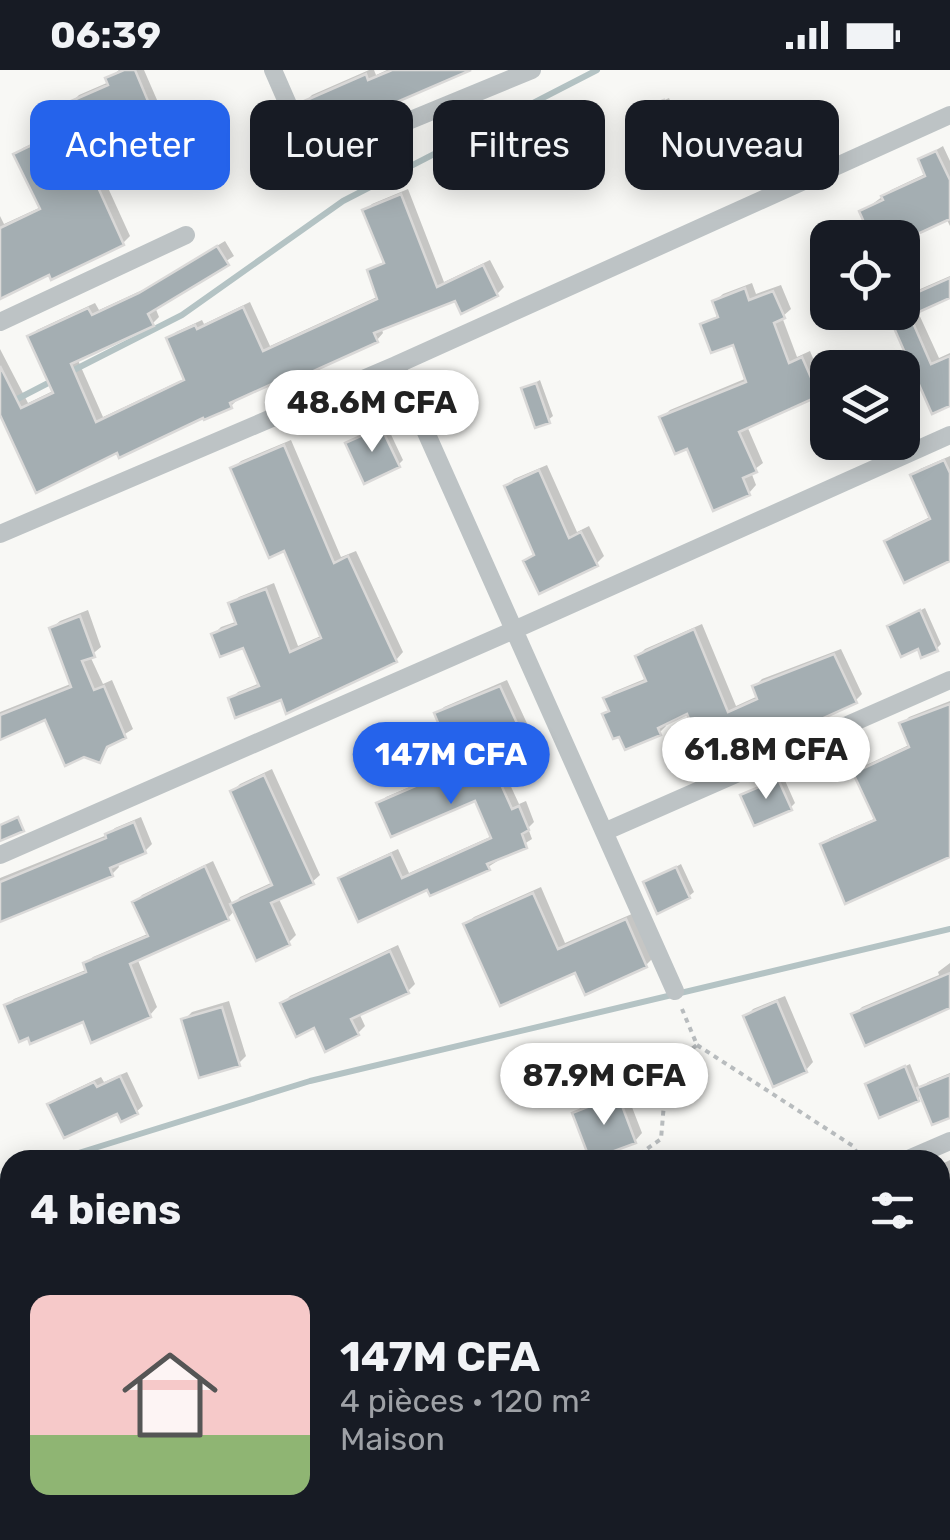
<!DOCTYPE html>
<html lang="fr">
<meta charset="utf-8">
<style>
:root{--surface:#171b24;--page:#242831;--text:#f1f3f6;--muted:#9ea1a6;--line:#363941;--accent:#2563eb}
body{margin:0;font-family:Rubik,sans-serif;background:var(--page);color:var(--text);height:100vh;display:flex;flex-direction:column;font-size:38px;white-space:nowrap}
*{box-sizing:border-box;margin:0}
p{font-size:32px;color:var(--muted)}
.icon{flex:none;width:55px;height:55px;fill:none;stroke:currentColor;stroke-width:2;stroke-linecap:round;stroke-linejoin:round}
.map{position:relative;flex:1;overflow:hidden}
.sheet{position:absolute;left:0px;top:1080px;width:950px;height:390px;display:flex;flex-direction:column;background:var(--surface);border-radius:30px 30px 0 0;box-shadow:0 5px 25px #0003}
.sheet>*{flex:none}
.hud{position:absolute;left:30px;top:30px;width:890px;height:90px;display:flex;gap:20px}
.controls{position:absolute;left:810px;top:150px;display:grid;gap:20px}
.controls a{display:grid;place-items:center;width:110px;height:110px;border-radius:20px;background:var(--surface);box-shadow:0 5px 25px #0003;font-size:50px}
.price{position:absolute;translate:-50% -85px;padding:0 22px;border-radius:35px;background:#fff;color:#222;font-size:32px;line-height:65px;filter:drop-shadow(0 2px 5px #0008)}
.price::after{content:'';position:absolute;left:50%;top:60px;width:30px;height:22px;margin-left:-15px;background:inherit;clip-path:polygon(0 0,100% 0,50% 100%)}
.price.current{background:var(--accent);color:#fff}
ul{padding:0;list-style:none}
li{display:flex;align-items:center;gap:30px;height:250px;padding:0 30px}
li+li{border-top:2px solid var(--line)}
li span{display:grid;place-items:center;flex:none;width:280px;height:200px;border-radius:20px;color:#555}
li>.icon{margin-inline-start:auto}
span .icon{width:120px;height:120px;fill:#fffc;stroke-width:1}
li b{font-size:42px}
h2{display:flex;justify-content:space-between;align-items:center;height:120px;padding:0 30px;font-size:42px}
.pill{padding:0 35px;border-radius:20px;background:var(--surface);box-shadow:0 5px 25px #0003;font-size:35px;line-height:90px}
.pill.current{background:var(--accent);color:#fff}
.status{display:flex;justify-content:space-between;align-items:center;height:70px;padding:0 50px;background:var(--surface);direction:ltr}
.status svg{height:28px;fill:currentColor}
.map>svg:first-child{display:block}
</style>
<div class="status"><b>06:39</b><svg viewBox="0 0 49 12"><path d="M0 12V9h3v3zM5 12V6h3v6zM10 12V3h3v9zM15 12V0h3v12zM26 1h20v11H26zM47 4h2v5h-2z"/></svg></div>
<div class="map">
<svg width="950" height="1470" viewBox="0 0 950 1470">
<rect width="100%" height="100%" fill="#f8f8f5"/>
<!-- shadow -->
<path fill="#0003" d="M119,0H144L164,46L154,54L163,76L156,83L104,109L130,166L123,173L51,202L0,215V146L4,154L41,137L16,85L23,78L80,50L72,32L79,25L109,12L108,9Z
M369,0H374L376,5L387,0H466L377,38L369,45L305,32L312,25Z
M669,28L684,63L679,68L636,43Z
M943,76L950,91V156L946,148L903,168L910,183L902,190V168L862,142L891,120L927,103L921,89Z
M408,119L444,212L490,190L504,217L497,224L456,228L381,257L383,263L377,270L284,306L238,329L231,336L118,380L0,339V279L28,333L55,320L30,267L37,260L95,233L99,240L149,217L225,171L234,186L155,237L159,247L152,254L77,288L103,347L186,308L169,269L176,262L202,250L204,254L250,232L270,276L379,226L370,201L386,190L365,141L372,134Z
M950,206V225L917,240L939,288L950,283V332L902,242V227Z
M752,213L756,224L781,215L791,239L782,247L797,287L810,281L825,317L818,324L747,356L763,393L751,402L756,415L749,423L688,376L662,348L670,340L747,308L734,272L703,255L720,244L715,231L723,224Z
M540,310L553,346L548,350L524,319Z
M386,354L403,390L398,395L348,374Z
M291,370L341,487L356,481L403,582L396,590L288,641L282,627L231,629L238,622L260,613L245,575L214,564L221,557L238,551L231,534L239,527L274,513L298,576L323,565L286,478L233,398L241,391Z
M950,386V490L887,471L893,465L932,446L914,406L920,399Z
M547,395L577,462L589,456L604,486L596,494L526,491L535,482L507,416L514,409Z
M925,538L941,574L936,579L919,576L890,556Z
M88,540L101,577L90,586L103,614L112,610L133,659L112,672L100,690L47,647L0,667V642L73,613L52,558L60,551Z
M702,554L736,636L758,626L755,616L762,609L841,579L862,624L855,631L712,696L688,641L664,652L666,656L659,663L605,645L611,639L606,629L613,622L647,608L638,586L645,579Z
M507,610L537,675L530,682L501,695L519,734L526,731L534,752L528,758L532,769L488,797L428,816L341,809L348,802L398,779L409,803L492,766L476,727L379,734L386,727L459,696L437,644L444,637Z
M950,631V786L823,774L830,768L876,748L856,704L862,697L911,674L902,654L909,647Z
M272,699L320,805L312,812L278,827L296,865L288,873L235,840L228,848L137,888L157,937L150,945L84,949L7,936L14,929L88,899L86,894L93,887L150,863L135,833L142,825L213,791L233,835L240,827L273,812L233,721L240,714Z
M783,706L795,733L790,738L743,726Z
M141,747L152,774L145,781L117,793L119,797L112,804L0,849V808L107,765L115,758Z
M681,794L694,822L689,826L646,813Z
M541,817L565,873L634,843L653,888L646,895L576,900L466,854L474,847Z
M398,875L415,914L408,921L359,943L365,956L358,963L315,955L283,934L290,926Z
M950,893V935L854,945L862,937L939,905L938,902Z
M785,926L813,992L806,1000L746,947L753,939Z
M229,931L246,986L238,994L184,950L192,942Z
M910,994L920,1019L928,1012L950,1003V1045L922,1024L918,1028L868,1014Z
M127,1002L143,1036L136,1042L50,1035L57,1028L101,1007L104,1012Z
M625,1019L642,1063L635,1071L575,1044L582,1036Z
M950,1090V1150L940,1155V1095Z
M940,1199L950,1223V1248L940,1252Z
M940,1362L948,1380L940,1388Z
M553,1460H591L593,1464L605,1460L610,1470H531Z
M799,1460H844L827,1470H804Z"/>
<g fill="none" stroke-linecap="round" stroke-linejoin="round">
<!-- stream -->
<path stroke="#b4c3c4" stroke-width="6" d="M70,302L182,245L343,131L597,0
M0,338L54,310
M56,1090L310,1011L950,859
M0,1107L10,1104"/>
</g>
<!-- building -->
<path fill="#a4aeb2" stroke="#dad9d8" stroke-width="2.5" d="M124,0H135L158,55L147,60L158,85L97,115L124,175L51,210L49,205L0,229V158L40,139L13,84L78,53L69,32L108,15L105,8Z
M392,0H471L369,44L370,48L331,66L328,61L318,66L302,32L366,4L368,10Z
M664,30L680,70L649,83L633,43Z
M936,81L950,110V149L909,168H871L859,141L883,130L881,126L925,106L918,89Z
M401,124L437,217L483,195L498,226L461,244L455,231L374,263L378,272L285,314L283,309L230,333L232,338L204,350L203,348L119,388L117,383L36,423L0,345V296L21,338L53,323L27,266L88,238L92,245L139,223L217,176L229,195L148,244L154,256L71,294L96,352L184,310L166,268L195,255L197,259L243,237L263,281L377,229L367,200L384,193L362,140Z
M950,208V228L910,246L931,294L950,286V336L932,344L887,242H902V229Z
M745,218L749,230L773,221L785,248L774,253L789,293L802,287L819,326L739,362L757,402L743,408L750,425L713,441L687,379L675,384L659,347L746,312L733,275L711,283L700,254L718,247L712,231Z
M536,313L550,353L535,358L521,318Z
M381,357L400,397L364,414L345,373Z
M284,375L334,493L348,486L397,592L286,644L281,630L235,648L228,628L259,616L243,578L220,587L211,564L236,554L228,533L266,519L290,582L321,568L284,481L269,488L230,398Z
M944,390L950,403V491L904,513L884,471L930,449L910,405Z
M539,400L569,468L581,462L598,496L539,524L523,491L534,485L504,416Z
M920,540L938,581L921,588L918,579L901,587L887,556Z
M80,546L95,587L82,591L94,620L104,616L126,668L107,677L100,693L84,687L65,696L45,650L0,670V645L71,617L49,558Z
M694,559L728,642L757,629L752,616L834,584L857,633L711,699L687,644L658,658L661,665L625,680L619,667L613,669L602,644L609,641L603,628L646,611L635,586Z
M500,616L531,684L495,701L512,739L519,736L529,760L522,764L527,778L487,794L490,800L430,826L427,820L358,852L338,808L391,784L402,808L491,768L475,731L391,767L376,733L457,698L434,643Z
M950,634V787L845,834L820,774L875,750L853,703L909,677L899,653Z
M264,705L314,814L271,833L290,875L256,891L230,834L272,815L230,721Z
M778,709L792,740L754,756L740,725Z
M18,747L24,761L0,771V755Z
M134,752L146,783L110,798L113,806L0,852V812L106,768L105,764Z
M205,796L229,850L130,894L151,947L91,973L83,952L30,974L28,968L19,972L4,935L86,902L83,893L148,866L132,832Z
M676,797L690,828L657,844L643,812Z
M533,823L558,879L626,849L647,897L585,925L575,903L500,936L463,854Z
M390,881L409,923L351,949L359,965L325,982L314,958L296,967L280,933Z
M950,903V938L865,976L851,944Z
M777,931L807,1002L773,1017L743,946Z
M222,937L240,996L199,1008L181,949Z
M905,996L919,1031L879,1048L865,1014Z
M950,1005V1048L932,1055L917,1018Z
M120,1006L138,1044L121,1052L117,1044L64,1068L47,1034L94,1012L97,1017Z
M618,1025L636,1073L590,1090L572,1043Z"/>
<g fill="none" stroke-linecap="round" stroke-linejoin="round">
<!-- path -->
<path stroke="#b8bcbe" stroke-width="4" stroke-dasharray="5 5" stroke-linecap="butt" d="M697,975L853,1076L861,1090
M631,1090L661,1069L667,998L697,975L682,939"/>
<!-- street -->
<path stroke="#bdc3c5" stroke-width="18" d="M273,0L311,87L316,89L532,0
M0,252L186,165
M396,295L950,45
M0,464L396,295L675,921
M604,762L950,610
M0,785L514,560L950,365
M906,1090L950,1071
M940,1299L950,1295
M0,1317L10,1313"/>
</g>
</svg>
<div class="controls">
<a><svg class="icon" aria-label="locate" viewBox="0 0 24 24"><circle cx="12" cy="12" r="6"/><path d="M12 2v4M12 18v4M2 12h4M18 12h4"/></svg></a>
<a><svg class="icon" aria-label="layers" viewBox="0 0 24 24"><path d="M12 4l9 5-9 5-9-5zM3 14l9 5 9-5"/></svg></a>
</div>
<b class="price" style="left:372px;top:385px">48.6M CFA</b>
<b class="price" style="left:766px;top:732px">61.8M CFA</b>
<b class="price current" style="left:451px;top:737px">147M CFA</b>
<b class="price" style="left:604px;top:1058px">87.9M CFA</b>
<div class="hud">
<a class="pill current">Acheter</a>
<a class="pill">Louer</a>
<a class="pill">Filtres</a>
<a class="pill">Nouveau</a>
</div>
<section class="sheet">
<h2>4 biens<svg class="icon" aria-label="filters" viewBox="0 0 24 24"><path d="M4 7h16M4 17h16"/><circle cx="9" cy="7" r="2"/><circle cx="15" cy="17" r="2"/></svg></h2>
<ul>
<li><span style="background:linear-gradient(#f6c9c9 70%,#8fb573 0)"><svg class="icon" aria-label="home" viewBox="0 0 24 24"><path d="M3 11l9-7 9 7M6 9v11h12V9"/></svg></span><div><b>147M CFA</b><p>4 pièces · 120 m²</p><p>Maison</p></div></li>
</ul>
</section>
</div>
